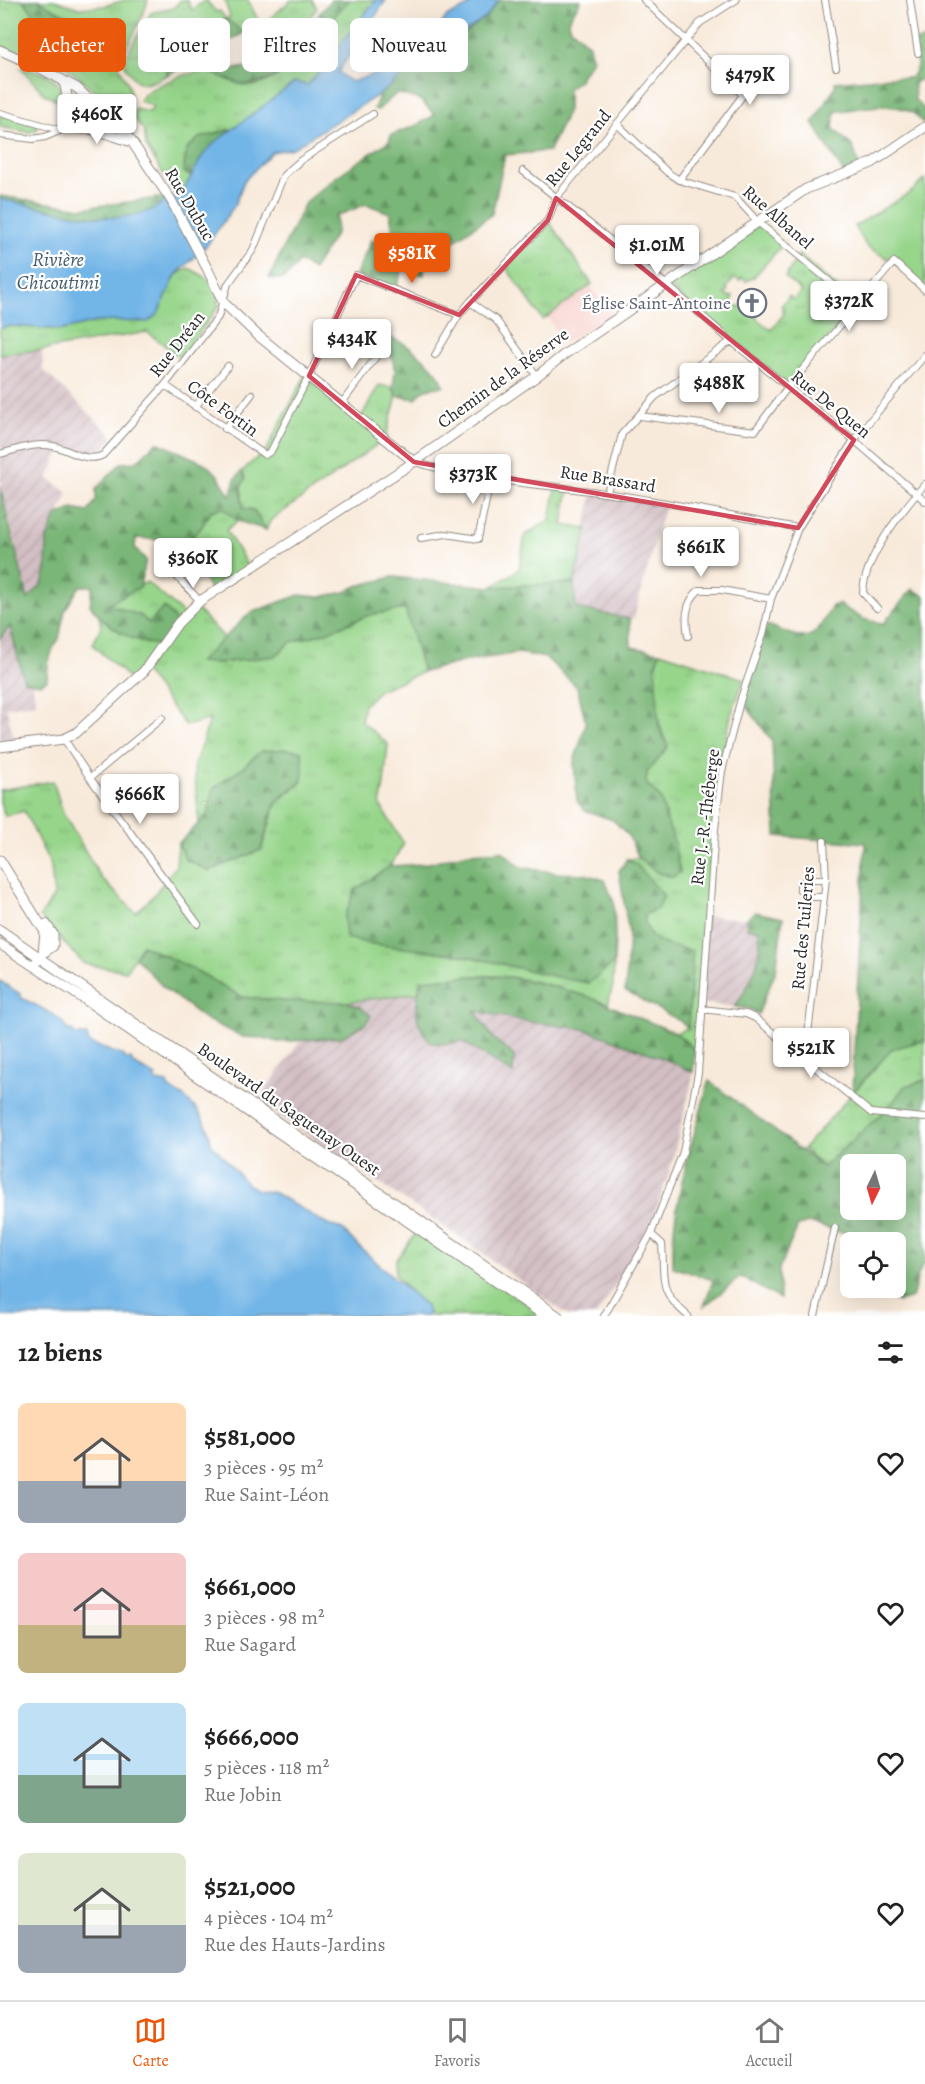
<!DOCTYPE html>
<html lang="fr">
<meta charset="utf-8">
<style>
:root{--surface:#fff;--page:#f6f6f6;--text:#222;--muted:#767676;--line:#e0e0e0;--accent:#ea580c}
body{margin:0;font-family:Alegreya,serif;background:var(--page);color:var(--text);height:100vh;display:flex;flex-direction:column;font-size:22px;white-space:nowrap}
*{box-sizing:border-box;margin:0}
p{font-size:20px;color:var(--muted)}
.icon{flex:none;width:33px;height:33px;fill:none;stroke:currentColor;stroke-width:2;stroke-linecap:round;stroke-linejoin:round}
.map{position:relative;height:1316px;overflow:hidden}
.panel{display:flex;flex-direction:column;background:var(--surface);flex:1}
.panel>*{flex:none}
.banner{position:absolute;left:18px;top:18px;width:600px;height:54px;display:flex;gap:12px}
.needle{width:39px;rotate:185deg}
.controls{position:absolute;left:840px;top:1154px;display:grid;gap:12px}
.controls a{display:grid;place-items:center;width:66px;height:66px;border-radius:9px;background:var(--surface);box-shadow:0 6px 24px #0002;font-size:30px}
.price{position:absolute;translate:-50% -51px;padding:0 14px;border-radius:6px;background:#fff;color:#222;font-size:20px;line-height:39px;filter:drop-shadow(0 2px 3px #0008)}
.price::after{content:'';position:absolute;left:50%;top:36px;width:18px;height:14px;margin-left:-9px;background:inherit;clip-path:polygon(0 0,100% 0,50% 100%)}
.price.current{background:var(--accent);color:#fff}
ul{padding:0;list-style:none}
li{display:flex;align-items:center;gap:18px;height:150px;padding:0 18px}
li span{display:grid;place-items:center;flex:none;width:168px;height:120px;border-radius:9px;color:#555}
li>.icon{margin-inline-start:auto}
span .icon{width:72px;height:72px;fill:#fffc;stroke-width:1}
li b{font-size:26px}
h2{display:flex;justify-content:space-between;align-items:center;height:72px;padding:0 18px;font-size:26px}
.chip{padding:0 21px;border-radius:9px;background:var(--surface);box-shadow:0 6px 24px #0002;font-size:21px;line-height:54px}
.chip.current{background:var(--accent);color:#fff}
.menu{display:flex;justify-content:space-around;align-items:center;height:84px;border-top:2px solid var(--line);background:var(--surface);font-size:16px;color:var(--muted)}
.menu a{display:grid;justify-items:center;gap:3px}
.menu .current{color:var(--accent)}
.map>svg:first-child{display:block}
</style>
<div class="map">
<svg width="925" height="1316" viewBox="0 0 925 1316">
<defs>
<pattern id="industrial-furrows" width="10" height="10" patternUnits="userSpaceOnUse" patternTransform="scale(1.5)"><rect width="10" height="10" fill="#d2bec3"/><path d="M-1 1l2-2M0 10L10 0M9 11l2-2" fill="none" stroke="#b4a3a8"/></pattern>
<pattern id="grass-tufts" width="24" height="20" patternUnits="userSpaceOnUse" patternTransform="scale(1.5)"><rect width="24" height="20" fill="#97d58b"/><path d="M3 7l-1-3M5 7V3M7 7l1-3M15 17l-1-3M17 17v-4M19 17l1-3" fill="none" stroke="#82b778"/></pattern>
<pattern id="forest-firs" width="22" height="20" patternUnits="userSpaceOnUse" patternTransform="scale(1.5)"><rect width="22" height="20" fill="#79b677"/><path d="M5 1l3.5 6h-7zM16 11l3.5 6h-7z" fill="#639462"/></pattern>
</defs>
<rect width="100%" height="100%" fill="#fff"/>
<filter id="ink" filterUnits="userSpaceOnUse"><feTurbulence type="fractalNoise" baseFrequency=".0167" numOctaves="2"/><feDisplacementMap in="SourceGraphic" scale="12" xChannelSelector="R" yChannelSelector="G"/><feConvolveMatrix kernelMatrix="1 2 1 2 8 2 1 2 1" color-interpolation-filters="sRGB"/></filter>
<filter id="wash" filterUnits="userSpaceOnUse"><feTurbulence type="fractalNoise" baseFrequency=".008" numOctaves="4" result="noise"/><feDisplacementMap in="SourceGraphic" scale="24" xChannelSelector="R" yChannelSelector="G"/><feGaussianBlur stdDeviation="1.35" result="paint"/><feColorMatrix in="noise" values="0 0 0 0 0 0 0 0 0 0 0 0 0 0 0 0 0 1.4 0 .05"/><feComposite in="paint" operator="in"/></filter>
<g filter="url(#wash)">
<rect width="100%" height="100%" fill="#f8eada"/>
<!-- built -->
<path fill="#f7d0cc" d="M548,227L611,315L565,343L514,269Z"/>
<!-- industrial -->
<path fill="url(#industrial-furrows)" d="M42,350L43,370L114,437L102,451L95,454H88L62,447L48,478L68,493L47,539L46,571L42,584L28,599L12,528L0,487V452L2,451L0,441V354Z
M593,491L665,504L634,618L630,619L576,608L574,583Z
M10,625L24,680L32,682L36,703L6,707L15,743L0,744V639Z
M707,916L746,919L747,928L759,930L761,946L756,969L749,986L735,1007L700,1003Z
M418,993L416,1006L448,1044L461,1041L512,1074L514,1056L493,1038L474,1011L530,1022L584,1029L665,1059L693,1072L691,1085L669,1173L654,1215L633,1257L596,1316H569L468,1243L258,1101L301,1040L342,1037L360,1007L348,1002Z"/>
<!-- grass -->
<path fill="url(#grass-tufts)" stroke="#61805b" stroke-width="1.5" d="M0,0H23L64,50L103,35C84,19 60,15 39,0H54L79,8L104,6L125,0H148L144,12L119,64C121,76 132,83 130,96L119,94L115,105L109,103L66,67L53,62L23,56L0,46Z
M180,0H187L192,10L206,0L216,12L220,11L226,19L230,17L225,1L248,0L258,20L244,33L226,19L166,48L167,75C156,80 143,90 133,77C131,73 126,69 125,65C123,56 146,22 151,13C163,8 174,13 180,0Z
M291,0H312L317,8C305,23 287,52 266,51L258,41L256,31Z
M349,0H376L308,86L295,82L237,128L216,133L183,171L192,177L178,198L146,146L144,130C138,124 131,118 135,109L151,112L152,105L139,101C146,87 193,69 209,72C222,74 235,85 248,86C259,87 273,78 282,73L275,57L297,43L320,13L330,21Z
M21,68C49,74 59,74 65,104L44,94Z
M74,92L92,107L75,115Z
M0,114L38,125L36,131L28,132L0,127Z
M548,220L592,284L543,320L505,266Z
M759,223L784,243L753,278L746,281L742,278L739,281L735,278L726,288L728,290L725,294L730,297L733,296L732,304L750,310L757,316L756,318L771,330L784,314L782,311L784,308L781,306L789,296L794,300L801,291L785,277L799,255L857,304L787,388L667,285Z
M188,268C210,278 214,281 219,306L181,358L147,332L42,350L0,354V328L12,326L63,330L96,322L158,313L176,275Z
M305,376L360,419L379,385L393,388L397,396L385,439L270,521L266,530L253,510L243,508L241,487L245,479L242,471L267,449Z
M556,486L569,488L563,525L587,529L574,583L492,587L519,569L525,535L550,520Z
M222,507L238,521L226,530L249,568L213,593L195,563L170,542H187L201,528L211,511Z
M147,582L185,615L194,607L225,638L200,662L220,663L275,656L291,642L324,633L369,615L406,609L423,672L379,690L364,705L361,721L388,744L384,784L380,805L404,844L390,866L355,890L364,943L440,952L489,960L589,983L614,963L613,985L608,1004C576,993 543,981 509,977C480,973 450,978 421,980L418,993L348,1002L284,1001L242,997L195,970L142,945L126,971L84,964L40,917L54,896L51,866L24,811L5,816L0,802V790L53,781L63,813L101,878L136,913L154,895L176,866L178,844L187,860L209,871L261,850L277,802L302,782L261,751L243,767L213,789L208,814L199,823L194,766L210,719L186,726L144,671L133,682L92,644L101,627L99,616L120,632L147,644L154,619L149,623L141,616L107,604Z
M660,652L744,679L731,715L719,773L695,1050L676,1033L688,1028L667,945C650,938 646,934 644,915L658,908L637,865L627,859L639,858L658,873L673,877L680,872L660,798L646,783L647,772L668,747C656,722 649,679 660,652Z
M925,1040V1080L905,1086L890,1106L823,1167L803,1149L892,1049Z
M419,1229L544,1316H431L395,1274L396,1260Z"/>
<!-- forest -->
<path fill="url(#forest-firs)" stroke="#527051" stroke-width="1.5" fill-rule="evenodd" d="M23,0H39L65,16L92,25L103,35L108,36L107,46L99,55H73L64,50Z
M331,0H349L330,21L320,13Z
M499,0H581L568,21L569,26L589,45L592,60L578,81L568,88V110L549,151L505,155L492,214L424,262V275L403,269L395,290L356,275L371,240L380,244L393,233L390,213L366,204L337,216L336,233L313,270L299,261C289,274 287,283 269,278L305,203L337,176L389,141L391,135L415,126L435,115L420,100L397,93L378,110L374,109L380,94L407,72L455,41L486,17Z
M226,19L244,33L167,75L166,48Z
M925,40V77L914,83L915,100L925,110V125C921,121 916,114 911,112C890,101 858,108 835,112L833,128L853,147L860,168L844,174L813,123L835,87V82L890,77L911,78L917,67L916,41Z
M275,57L283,73C246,91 246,86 209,72C233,70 254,67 275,57Z
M237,128C212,145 206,149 192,177L183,172L187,149L199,138Z
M0,196L82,208L164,197V202C125,234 46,208 0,199Z
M388,338C406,340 440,370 444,386C429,390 427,384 416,399L397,396L393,388L395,371Z
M157,442L204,463L217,474L230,496L235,479L242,471L245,479L241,487L243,508L253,510L266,530L238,521L222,507L211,511L201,528L187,542L136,538L135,548L146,560L140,587L108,604L141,616L149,623L164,607L178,623L161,645C134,644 107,627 90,605L93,586H80L65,610L59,639L53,648L48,664L47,680L40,684L24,681L10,626L0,639V487L28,599L42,584L46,571L47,539L56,516L72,509L88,512L96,500V489L121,463L136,462Z
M393,577L492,587L574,583L576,608L630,619L631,647L660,652L655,665L659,727L668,747L647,772L646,783L660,798L674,842L680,872L673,877L658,873L639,858L628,835L613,820L584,810L577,801L574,762L586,723L577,687L546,658L519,653L466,661L423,672L405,609L369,615L324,633L291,642L275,656L220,663L199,662L250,613L299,595L320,597L345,592L357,586Z
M912,589L925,596V1040L892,1049L852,1093L865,843L776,836L772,741L742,700L767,625C808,640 810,647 832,606L838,604L863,619L883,624Z
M285,749L302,751C306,793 301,776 278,801C270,811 265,837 261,850L209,871L186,860L178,844L208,814L213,789L243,767L261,751Z
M502,851L521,867L557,873L585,874L605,880L614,903L615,937L614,963L589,983C544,976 500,962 454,954C418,948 381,948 346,938L344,918L355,890L390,866L425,864L468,853Z
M627,859L637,865L664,896L658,908L644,915C647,946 668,945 693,951L688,1028L680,1021L625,991L629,934L619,871Z
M755,912L783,918L776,970L758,1014L750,1009L735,1007C751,981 763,962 759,930L747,928L746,919Z
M142,945L195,970L242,997L284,1001L348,1002L360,1007L371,1016L365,1024L342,1037L278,1042L264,1038L243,1037L207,1020L165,989L135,957Z
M472,976L509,977L547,985L589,997L676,1033L695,1050L693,1072L665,1059L584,1029L530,1022L475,1011L493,1038L514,1056L513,1074L462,1041L448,1044L431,1043C412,1017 415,1010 421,980Z
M925,1080V1262L919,1272L912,1298L899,1302L888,1298L885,1291L886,1287H896V1242H878L808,1223L798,1226L779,1269L780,1299L741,1277L704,1306L713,1280L673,1267C670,1204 693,1141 709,1081L823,1167L890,1106L905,1086ZM850,1164H896V1209H850Z"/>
<!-- park -->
<path fill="#97d58b" stroke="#61805b" stroke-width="1.5" d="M925,179V289L894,262L867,247L855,226L911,192Z"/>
<!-- water -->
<path fill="#72b5e7" stroke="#4e7089" stroke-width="1.5" d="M376,0H386L338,72L351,82L381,72L406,61L424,42L434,35L446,17L467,7L472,0H499L486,17L407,72L380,94L293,148L272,152L244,181L235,205L207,245L176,275L158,314L148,322L118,321L96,322L63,330L12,326L0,328V199C45,208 125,234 164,202V197L179,198L203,155L214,143L295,82L308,85Z
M0,981L20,994V997C32,1004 64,1016 67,1030H72L75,1035H87L89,1043L124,1056L125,1059H131L133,1064L156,1076L154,1077L156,1081L167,1083L168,1088L184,1097L198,1111L208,1128L211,1143L247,1184L257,1190L275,1193L328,1225L342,1229L357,1245L426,1306L428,1316H0Z"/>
</g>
<g filter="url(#ink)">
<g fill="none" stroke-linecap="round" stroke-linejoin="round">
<!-- street casing -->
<g stroke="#928a82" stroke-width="8">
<path id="street" d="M644,0L743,95L679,180
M825,0L836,67
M910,0L918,53
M0,113L60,130
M617,124L667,172L679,180L735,197L759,223L857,304
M0,135L33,139L45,137L103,113
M523,171L667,285L731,341L854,440L925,501
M470,302L496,320L537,376
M435,355L459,315L470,302L548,220L556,198L700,23L736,0
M165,385L265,455L271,451L309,376L356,275L459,315
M342,403L381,350
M195,407L228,366
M640,416L755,431L787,388L894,262L925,290
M225,429L252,394
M0,454C17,450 35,442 53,446C69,449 87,464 103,455L165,385L218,317L228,284L253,250L284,175L301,160L373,114
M415,462C475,481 542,484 604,493C669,502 734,516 798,528
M607,493L622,434L655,397L731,341
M421,538L446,534L478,539L491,477
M162,561L200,601
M877,608L863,593C864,557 902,511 925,484
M688,636C685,618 685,603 699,590H722L771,599
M64,739L90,778L198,924
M90,778L162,718
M824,897H808L800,890V885L806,879H826
M702,1009L746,1014L755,1018L871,1113L925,1118
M796,1050L808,1034L824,897L826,879L824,841
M651,1234L662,1244C665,1281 657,1290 688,1316
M604,1316L651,1234L683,1152L698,1073L715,829L722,771L741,698L763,634L771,599L798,528L810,509L854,440L925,355
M815,1316L835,1228"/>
</g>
<!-- secondary casing -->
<g stroke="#928a82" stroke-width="11">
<path id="secondary" d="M0,50L38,67L77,88L103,113L115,122L132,142L171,200L208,270L223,302L255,333L414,462
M64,81L69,106L67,127L96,130L132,142
M0,747L64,739L76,733L144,671L178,623L200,601L414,462L537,376L565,354L806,189L872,163L925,127
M0,860L45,932L43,953L37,961
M0,930L558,1316
M0,944L93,1005L545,1316
M43,953L53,946V934L46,924"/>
</g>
<!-- street -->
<use href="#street" stroke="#fff" stroke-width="6"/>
<!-- secondary -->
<use href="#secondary" stroke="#fff" stroke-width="9"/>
</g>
</g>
<!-- marked area -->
<path fill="none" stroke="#d1495b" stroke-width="4.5" stroke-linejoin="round" d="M556,198L854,440L798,528L414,462L309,376L356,275L459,315L548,220Z"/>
<!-- icons -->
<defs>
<g id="church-ring" transform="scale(1.5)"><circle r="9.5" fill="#fff" stroke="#6b7280" stroke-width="1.5"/><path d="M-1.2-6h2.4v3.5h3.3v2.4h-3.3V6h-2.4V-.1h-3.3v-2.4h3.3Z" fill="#6b7280"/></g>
</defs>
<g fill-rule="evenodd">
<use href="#church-ring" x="752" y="303"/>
</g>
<g text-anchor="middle" stroke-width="4.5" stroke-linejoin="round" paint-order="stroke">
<!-- street labels -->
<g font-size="18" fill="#2b2b2b" stroke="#fff">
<text transform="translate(578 148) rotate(-51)" y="6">Rue Legrand</text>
<text transform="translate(190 204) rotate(60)" y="6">Rue Dubuc</text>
<text transform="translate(778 217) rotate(41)" y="6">Rue Albanel</text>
<text transform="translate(177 344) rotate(-52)" y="6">Rue Dréan</text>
<text transform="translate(503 378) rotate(-36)" y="6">Chemin de la Réserve</text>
<text transform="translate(831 404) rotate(39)" y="6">Rue De Quen</text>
<text transform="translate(223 408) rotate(36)" y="6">Côte Fortin</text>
<text transform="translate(608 479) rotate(9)" y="6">Rue Brassard</text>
<text transform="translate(705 817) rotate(-83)" y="6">Rue J.-R.-Théberge</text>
<text transform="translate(803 928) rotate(-85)" y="6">Rue des Tuileries</text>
<text transform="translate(289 1109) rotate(35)" y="6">Boulevard du Saguenay Ouest</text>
</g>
<!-- worship labels -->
<g font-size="18" fill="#5b616d" stroke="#fff" text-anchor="end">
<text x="731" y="309">Église Saint-Antoine</text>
</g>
<!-- water labels -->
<g font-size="20" font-style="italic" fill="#445b6d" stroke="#fff">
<text x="58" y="266">Rivière<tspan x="58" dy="23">Chicoutimi</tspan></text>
</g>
</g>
</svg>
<div class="controls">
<a><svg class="needle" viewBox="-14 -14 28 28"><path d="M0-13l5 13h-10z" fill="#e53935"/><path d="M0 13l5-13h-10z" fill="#767676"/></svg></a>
<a><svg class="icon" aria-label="locate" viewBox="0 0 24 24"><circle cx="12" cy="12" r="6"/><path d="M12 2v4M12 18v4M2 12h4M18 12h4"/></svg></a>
</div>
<b class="price" style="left:750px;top:106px">$479K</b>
<b class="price" style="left:97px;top:145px">$460K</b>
<b class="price" style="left:657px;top:276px">$1.01M</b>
<b class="price current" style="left:412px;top:284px">$581K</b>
<b class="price" style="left:849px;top:332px">$372K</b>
<b class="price" style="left:352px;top:370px">$434K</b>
<b class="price" style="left:719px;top:414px">$488K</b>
<b class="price" style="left:473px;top:505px">$373K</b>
<b class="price" style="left:701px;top:578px">$661K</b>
<b class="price" style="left:193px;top:589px">$360K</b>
<b class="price" style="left:140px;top:825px">$666K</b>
<b class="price" style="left:811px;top:1079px">$521K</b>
<div class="banner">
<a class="chip current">Acheter</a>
<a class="chip">Louer</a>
<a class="chip">Filtres</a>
<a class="chip">Nouveau</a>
</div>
</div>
<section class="panel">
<h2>12 biens<svg class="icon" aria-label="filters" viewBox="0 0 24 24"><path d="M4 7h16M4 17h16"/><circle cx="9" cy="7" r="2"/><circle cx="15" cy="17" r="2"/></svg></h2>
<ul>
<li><span style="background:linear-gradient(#ffd9b3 65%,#9aa5b1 0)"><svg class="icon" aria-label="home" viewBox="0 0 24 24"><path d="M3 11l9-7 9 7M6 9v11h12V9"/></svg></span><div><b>$581,000</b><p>3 pièces · 95 m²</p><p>Rue Saint-Léon</p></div><svg class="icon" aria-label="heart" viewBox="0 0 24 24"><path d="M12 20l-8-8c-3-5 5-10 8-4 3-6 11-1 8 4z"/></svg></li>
<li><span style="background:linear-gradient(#f6c9c9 60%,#c2b280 0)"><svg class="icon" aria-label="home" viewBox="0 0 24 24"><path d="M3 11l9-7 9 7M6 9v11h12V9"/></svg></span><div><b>$661,000</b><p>3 pièces · 98 m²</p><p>Rue Sagard</p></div><svg class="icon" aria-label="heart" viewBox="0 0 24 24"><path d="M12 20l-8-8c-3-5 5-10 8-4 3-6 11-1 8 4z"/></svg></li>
<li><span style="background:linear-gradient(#bfe0f5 60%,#7fa58c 0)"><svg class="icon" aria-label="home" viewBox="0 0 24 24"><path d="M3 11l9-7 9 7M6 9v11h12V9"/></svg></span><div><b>$666,000</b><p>5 pièces · 118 m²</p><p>Rue Jobin</p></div><svg class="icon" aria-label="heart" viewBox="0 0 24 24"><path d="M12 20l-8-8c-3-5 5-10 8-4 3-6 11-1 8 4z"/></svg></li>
<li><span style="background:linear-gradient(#dfe7d0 60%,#9aa5b1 0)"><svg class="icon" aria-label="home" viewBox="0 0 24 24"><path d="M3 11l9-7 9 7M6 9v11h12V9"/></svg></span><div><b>$521,000</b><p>4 pièces · 104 m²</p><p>Rue des Hauts-Jardins</p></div><svg class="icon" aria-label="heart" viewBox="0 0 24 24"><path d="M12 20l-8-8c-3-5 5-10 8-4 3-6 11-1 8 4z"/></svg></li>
</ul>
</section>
<nav class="menu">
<a class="current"><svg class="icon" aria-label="map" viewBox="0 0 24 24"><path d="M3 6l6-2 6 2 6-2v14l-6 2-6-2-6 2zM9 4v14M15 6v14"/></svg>Carte</a>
<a><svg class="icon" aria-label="saved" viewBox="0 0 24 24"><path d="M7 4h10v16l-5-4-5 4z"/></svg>Favoris</a>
<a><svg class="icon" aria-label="home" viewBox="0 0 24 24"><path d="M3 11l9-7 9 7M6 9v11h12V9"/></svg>Accueil</a>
</nav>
